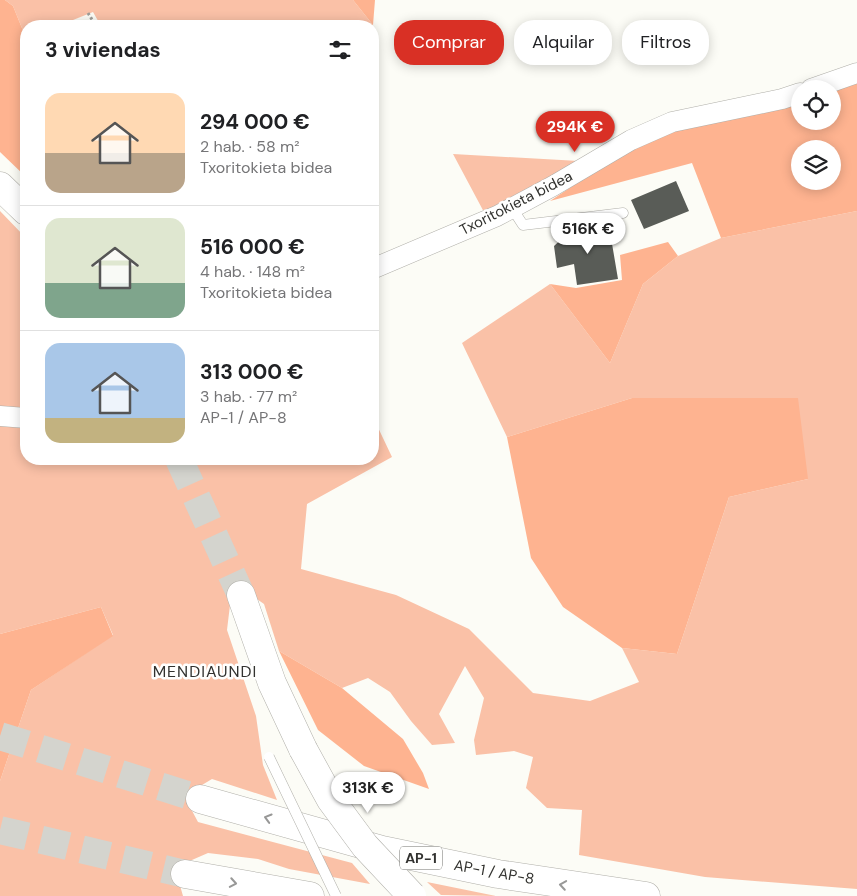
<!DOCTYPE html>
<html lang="es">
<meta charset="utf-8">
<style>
:root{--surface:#fff;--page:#f2f2f2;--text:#202124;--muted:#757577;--line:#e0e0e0;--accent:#d93025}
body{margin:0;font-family:"DM Sans",sans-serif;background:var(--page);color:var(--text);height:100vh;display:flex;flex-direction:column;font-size:19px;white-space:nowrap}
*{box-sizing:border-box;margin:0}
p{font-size:16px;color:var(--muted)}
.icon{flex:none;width:28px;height:28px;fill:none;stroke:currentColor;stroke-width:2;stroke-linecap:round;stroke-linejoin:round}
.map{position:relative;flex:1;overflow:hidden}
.panel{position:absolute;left:20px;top:20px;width:359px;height:445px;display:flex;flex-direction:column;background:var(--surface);border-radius:20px;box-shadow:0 2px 12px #0003}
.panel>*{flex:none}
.top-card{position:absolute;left:394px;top:20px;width:388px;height:45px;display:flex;gap:10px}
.fabs{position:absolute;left:791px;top:80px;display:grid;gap:10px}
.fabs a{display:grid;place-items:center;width:50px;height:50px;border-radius:50%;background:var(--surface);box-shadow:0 2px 12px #0003;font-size:25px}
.price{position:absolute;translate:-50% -42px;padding:0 11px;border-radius:18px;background:#fff;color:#222;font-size:16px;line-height:32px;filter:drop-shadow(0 1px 2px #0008)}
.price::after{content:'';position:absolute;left:50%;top:30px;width:15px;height:11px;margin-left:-8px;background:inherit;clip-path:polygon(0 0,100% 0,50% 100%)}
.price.current{background:var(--accent);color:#fff}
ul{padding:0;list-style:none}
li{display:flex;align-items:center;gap:15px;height:125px;padding:0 25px}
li+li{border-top:1px solid var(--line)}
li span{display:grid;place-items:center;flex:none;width:140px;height:100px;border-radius:15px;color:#555}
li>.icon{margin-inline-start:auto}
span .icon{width:60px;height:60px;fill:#fffc;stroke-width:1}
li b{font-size:21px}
h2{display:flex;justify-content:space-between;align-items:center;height:60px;padding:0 25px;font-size:21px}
.chip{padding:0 18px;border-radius:20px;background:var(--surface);box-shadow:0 2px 12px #0003;font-size:18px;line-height:45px}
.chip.current{background:var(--accent);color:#fff}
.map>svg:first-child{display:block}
</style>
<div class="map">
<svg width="857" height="896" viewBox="0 0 857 896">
<rect width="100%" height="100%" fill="#fcfcf6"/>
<!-- green -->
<path fill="#fac1a7" d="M5,0H353L373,25L101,26L93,12L58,26H26V38L13,6Z
M453,154L579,161L485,214Z
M0,211L26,238V413L0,411Z
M857,211V889L705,877L579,855L582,810L547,808L526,788L533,757L514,751L476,755L474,740L484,698L465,666L439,714L455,743L432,745L411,721L390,692L368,678L342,688L279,651L264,604L247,592L230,605L227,630L256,716L263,765L277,800L212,779L197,788L190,807L198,822L352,863L370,884L289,869L258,859L208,853L185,863L179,882L183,896H0V781L31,690L113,635L101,607L0,634V425L26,426V459H372L373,417L392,457L307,504L301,569L396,595L469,629L533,693L590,701L639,682L622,648L677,654L729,497L808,479L632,398L507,437L462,343L550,284L610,363L643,284L678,256L721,238Z
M427,882L496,896L441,895Z"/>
<!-- forest -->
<path fill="#feb390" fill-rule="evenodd" d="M0,0H5L13,6L26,38V177L0,152Z
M353,0H375L373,25Z
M857,77V211L721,238L692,163L550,201L633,146L677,128L800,97V121H832V89ZM800,149H832V181H800Z
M668,242L678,256L643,284L610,363L550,284L576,288L622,280L620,255Z
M632,398H798L808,479L729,497L677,654L622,648L563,607L531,558L507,437Z
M101,607L113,636L31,690L0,781V634Z
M279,651L342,688L403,739L423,773L429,789L364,766L318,730Z"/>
<!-- building -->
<path fill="#595c57" d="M676,181L689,211L644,229L631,200Z
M609,226L618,279L577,285L574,264L557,268L554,246L568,233Z"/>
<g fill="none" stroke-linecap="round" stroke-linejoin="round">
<!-- secondary-tunnel -->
<path stroke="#d4d4ce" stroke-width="28" stroke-dasharray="28 14" stroke-linecap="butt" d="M179,459L241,595"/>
<!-- motorway-tunnel -->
<path stroke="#d4d4ce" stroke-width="28" stroke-dasharray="28 14" stroke-linecap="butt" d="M0,736L200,799
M0,830L185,874"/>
<!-- service casing -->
<g stroke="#b0afa9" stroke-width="11">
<path id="service" d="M512,208L523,225L623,213"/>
</g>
<!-- minor casing -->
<g stroke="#b0afa9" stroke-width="21">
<path id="minor" d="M811,89L857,73
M372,269L497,216L553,186L631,140L672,122L782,99L800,93
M0,416L26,418"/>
</g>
<!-- secondary casing -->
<g stroke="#b0afa9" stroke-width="29">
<path id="secondary" d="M0,186L26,211
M241,595L272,683L303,749"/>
</g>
<!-- motorway casing -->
<g stroke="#b0afa9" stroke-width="29">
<path id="motorway" d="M200,799L382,850L498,874L646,896
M185,874L310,896"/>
</g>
<!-- path -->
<path stroke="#9d9d98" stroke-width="3" stroke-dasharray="2.5 2.5" stroke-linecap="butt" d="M88,13L96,26"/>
<!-- service -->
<use href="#service" stroke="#fff" stroke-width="10"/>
<!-- minor -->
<use href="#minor" stroke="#fff" stroke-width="20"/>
<!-- secondary -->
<use href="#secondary" stroke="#fff" stroke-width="28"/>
<!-- motorway -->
<use href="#motorway" stroke="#fff" stroke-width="28"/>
<!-- service-bridge casing -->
<g stroke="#b0afa9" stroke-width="11" stroke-linecap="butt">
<path id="service-bridge" d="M269,757L336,896"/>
</g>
<!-- secondary-bridge casing -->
<g stroke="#b0afa9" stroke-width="29" stroke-linecap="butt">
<path id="secondary-bridge" d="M303,749L331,800L365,846L412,896"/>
</g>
<!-- service-bridge -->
<use href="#service-bridge" stroke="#fff" stroke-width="10"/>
<!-- secondary-bridge -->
<use href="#secondary-bridge" stroke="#fff" stroke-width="28"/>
</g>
<!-- one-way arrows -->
<defs><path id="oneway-chevron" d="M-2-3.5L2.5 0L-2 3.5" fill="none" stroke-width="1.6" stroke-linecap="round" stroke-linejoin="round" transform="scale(1.25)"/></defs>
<g stroke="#989897">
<use href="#oneway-chevron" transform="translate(268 818) rotate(-164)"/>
<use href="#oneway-chevron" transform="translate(233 883) rotate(10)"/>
<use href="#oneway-chevron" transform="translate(563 885) rotate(-171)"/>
</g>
<g text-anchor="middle" stroke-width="5" stroke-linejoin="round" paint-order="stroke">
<!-- shield labels -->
<rect fill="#fffffe" stroke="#70706d" stroke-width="1" x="400" y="846.5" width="42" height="23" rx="4"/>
<g font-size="14" font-weight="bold" fill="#32322f">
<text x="421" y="863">AP-1</text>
</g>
<!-- street labels -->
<g font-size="15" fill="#32322f" stroke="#fffffe">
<text transform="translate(516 203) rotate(-27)" y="5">Txoritokieta bidea</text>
<text transform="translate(494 872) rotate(10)" y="5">AP-1 / AP-8</text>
</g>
<!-- neighbourhood labels -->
<g font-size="16" letter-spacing="1" fill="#32322f" stroke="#fffffe">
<text x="205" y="677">MENDIAUNDI</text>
</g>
</g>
</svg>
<div class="fabs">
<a><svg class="icon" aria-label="locate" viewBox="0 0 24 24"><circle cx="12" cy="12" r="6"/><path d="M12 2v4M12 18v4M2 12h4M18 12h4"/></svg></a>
<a><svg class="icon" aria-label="layers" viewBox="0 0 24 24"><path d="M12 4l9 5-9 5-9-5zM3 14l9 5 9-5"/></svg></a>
</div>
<b class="price current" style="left:575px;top:153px">294K €</b>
<b class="price" style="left:588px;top:255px">516K €</b>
<b class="price" style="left:368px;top:814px">313K €</b>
<div class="top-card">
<a class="chip current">Comprar</a>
<a class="chip">Alquilar</a>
<a class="chip">Filtros</a>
</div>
<section class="panel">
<h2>3 viviendas<svg class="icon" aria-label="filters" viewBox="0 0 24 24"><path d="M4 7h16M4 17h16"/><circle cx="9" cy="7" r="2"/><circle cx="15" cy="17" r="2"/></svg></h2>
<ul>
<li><span style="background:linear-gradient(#ffd9b3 60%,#b9a48a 0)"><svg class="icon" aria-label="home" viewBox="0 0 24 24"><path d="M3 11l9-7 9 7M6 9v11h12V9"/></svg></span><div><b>294 000 €</b><p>2 hab. · 58 m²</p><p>Txoritokieta bidea</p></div></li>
<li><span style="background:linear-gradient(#dfe7d0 65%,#7fa58c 0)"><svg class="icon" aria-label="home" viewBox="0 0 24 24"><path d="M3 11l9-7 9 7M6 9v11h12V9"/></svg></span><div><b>516 000 €</b><p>4 hab. · 148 m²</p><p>Txoritokieta bidea</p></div></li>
<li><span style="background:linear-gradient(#a9c7e8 75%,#c2b280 0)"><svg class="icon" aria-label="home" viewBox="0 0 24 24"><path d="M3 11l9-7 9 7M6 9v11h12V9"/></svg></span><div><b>313 000 €</b><p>3 hab. · 77 m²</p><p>AP-1 / AP-8</p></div></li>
</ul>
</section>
</div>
